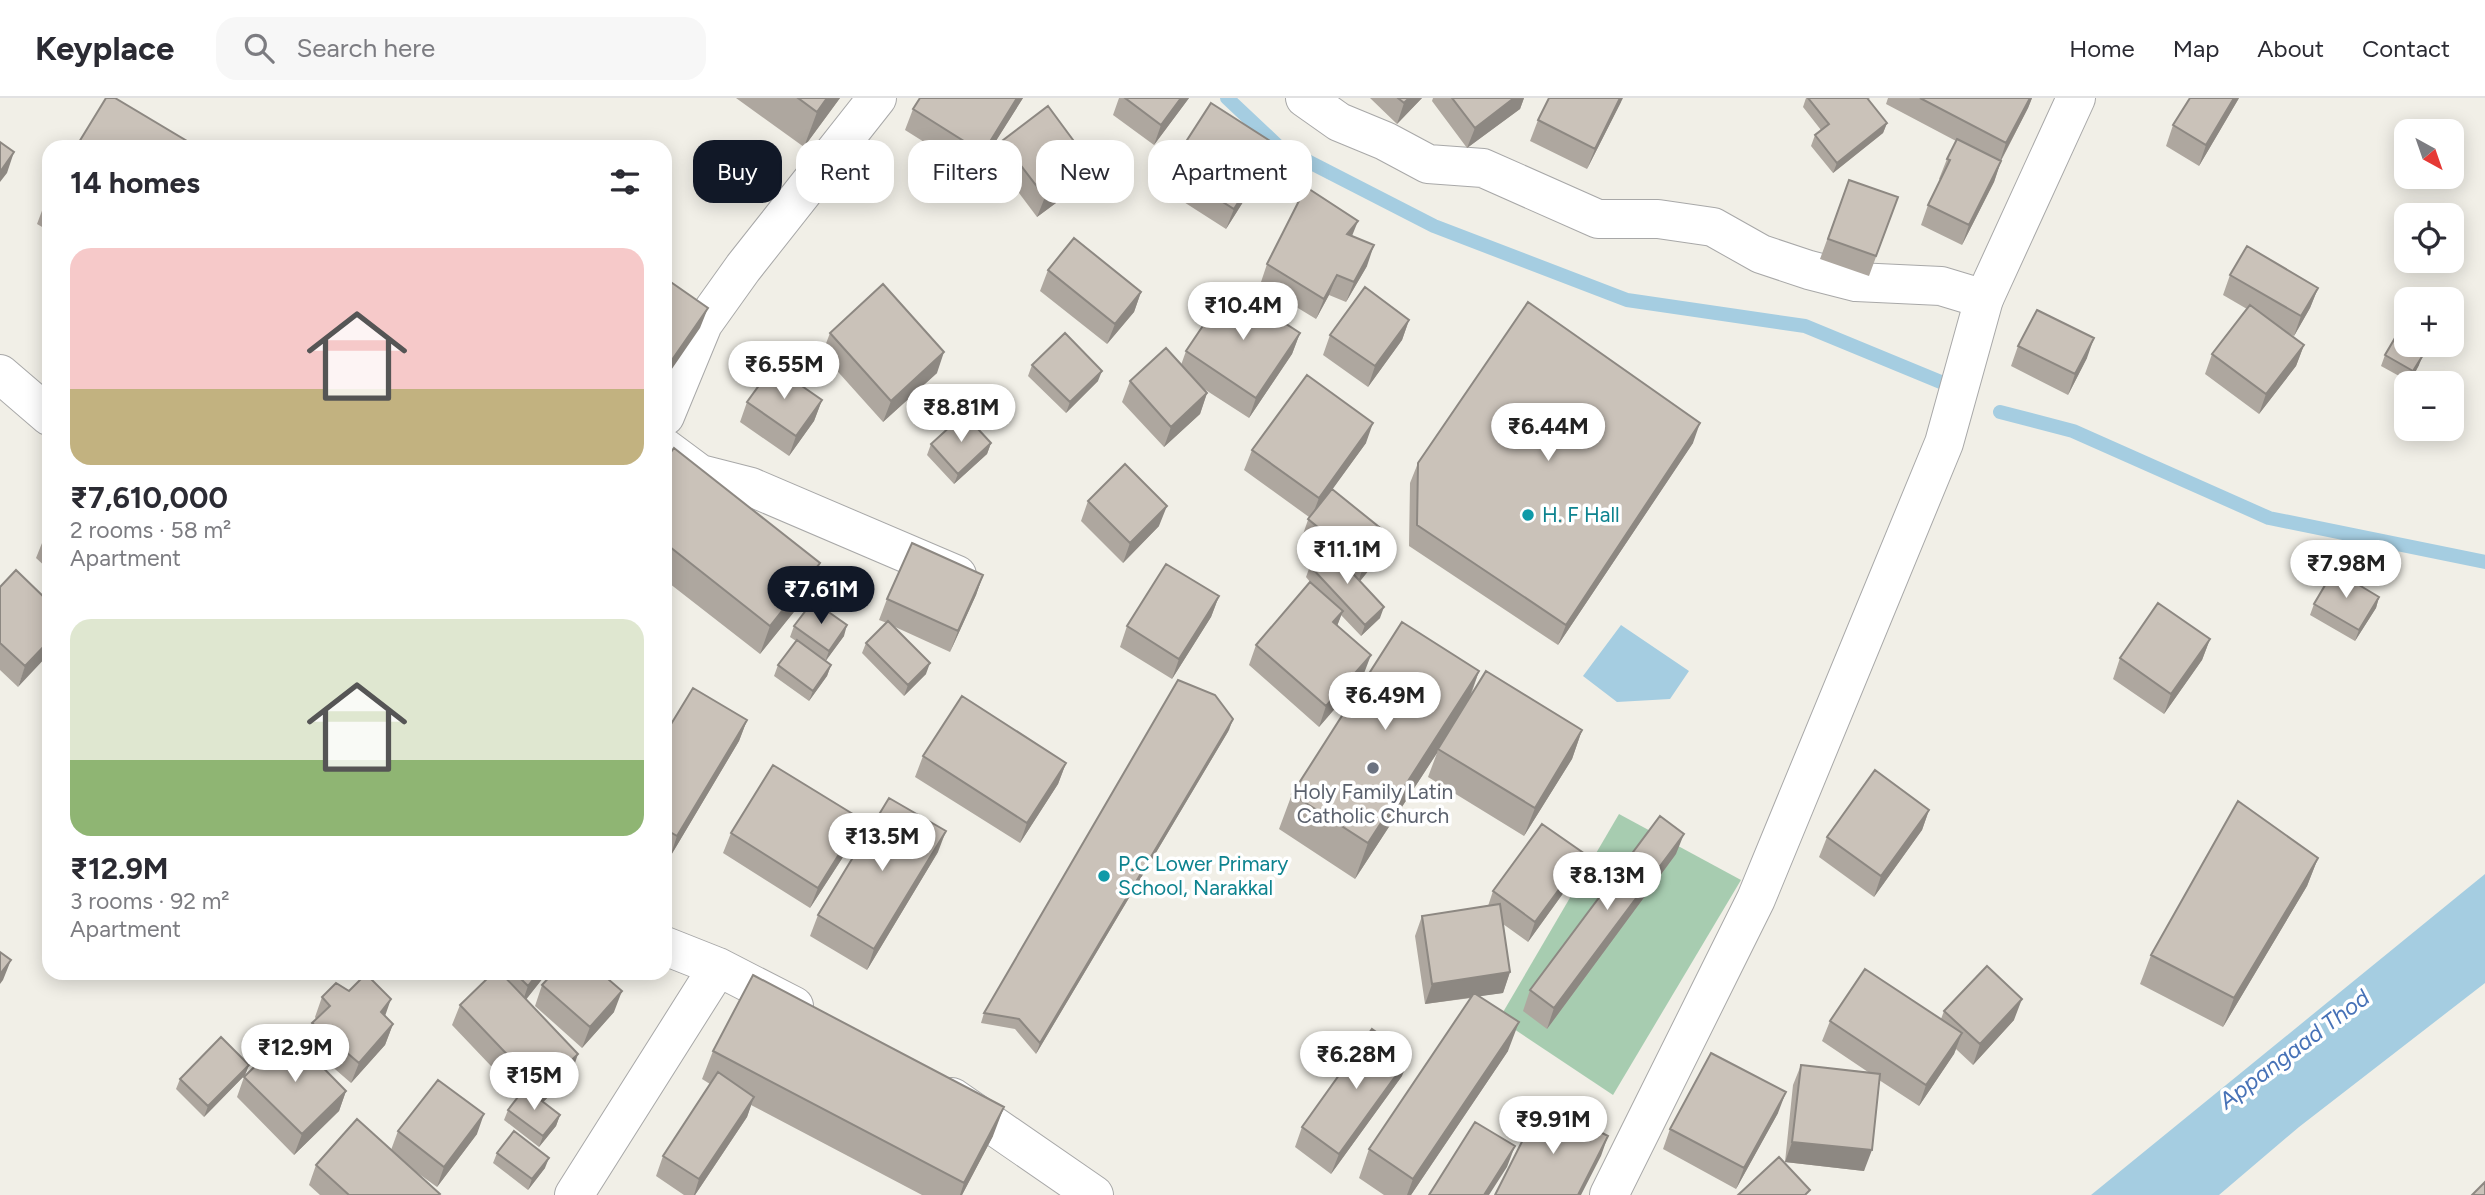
<!DOCTYPE html>
<meta charset="utf-8">
<style>
:root{--surface:#fff;--page:#f7f7f7;--text:#2b2b33;--muted:#7c7c81;--line:#e1e1e2;--accent:#111827}
body{margin:0;font-family:Figtree,sans-serif;background:var(--page);color:var(--text);height:100vh;display:flex;flex-direction:column;font-size:26px;white-space:nowrap}
*{box-sizing:border-box;margin:0}
p{font-size:23px;color:var(--muted)}
.icon{flex:none;width:38px;height:38px;fill:none;stroke:currentColor;stroke-width:2;stroke-linecap:round;stroke-linejoin:round}
.map{position:relative;flex:1;overflow:hidden}
.side{position:absolute;left:42px;top:42px;width:630px;height:840px;display:flex;flex-direction:column;background:var(--surface);border-radius:21px;box-shadow:0 4px 18px #0003}
.side>*{flex:none}
.hud{position:absolute;left:693px;top:42px;width:665px;height:63px;display:flex;gap:14px}
.needle{width:46px;rotate:140deg}
.fabs{position:absolute;left:2394px;top:21px;display:grid;gap:14px}
.fabs a{display:grid;place-items:center;width:70px;height:70px;border-radius:14px;background:var(--surface);box-shadow:0 4px 18px #0003;font-size:35px}
.price{position:absolute;translate:-50% -60px;padding:0 16px;border-radius:24px;background:#fff;color:#222;font-size:23px;line-height:46px;filter:drop-shadow(0 2px 4px #0008)}
.price::after{content:'';position:absolute;left:50%;top:42px;width:21px;height:16px;margin-left:-10px;background:inherit;clip-path:polygon(0 0,100% 0,50% 100%)}
.price.selected{background:var(--accent);color:#fff}
ul{padding:0;list-style:none}
li{display:grid;align-content:center;gap:14px;height:371px;padding:0 28px}
li span{display:grid;place-items:center;height:217px;border-radius:21px;color:#555}
li>.icon{margin-inline-start:auto}
span .icon{width:126px;height:126px;fill:#fffc;stroke-width:1}
li b{font-size:30px}
h2{display:flex;justify-content:space-between;align-items:center;height:84px;padding:0 28px;font-size:30px}
.pill{padding:0 24px;border-radius:21px;background:var(--surface);box-shadow:0 4px 18px #0003;font-size:24px;line-height:63px}
.pill.selected{background:var(--accent);color:#fff}
header{display:flex;align-items:center;gap:42px;box-sizing:border-box;height:98px;padding:0 35px;background:var(--surface);border-bottom:2px solid var(--line)}
header strong{font-size:33px}
nav{display:flex;gap:38px;margin-inline-start:auto;font-size:24px}
.search{width:490px;height:63px;background:var(--page);display:flex;align-items:center;gap:18px;box-sizing:border-box;padding:0 24px;border-radius:21px;color:var(--muted);font-size:26px}
.map>svg:first-child{display:block}
</style>
<header>
<strong>Keyplace</strong>
<div class="search"><svg class="icon" aria-label="search" viewBox="0 0 24 24"><circle cx="10" cy="10" r="6"/><path d="M15 15l6 6"/></svg>Search here</div>
<nav><a>Home</a><a>Map</a><a>About</a><a>Contact</a></nav>
</header>
<div class="map">
<svg width="2485" height="1097" viewBox="0 0 2485 1097">
<rect width="100%" height="100%" fill="#f1efe7"/>
<!-- cemetery -->
<path fill="#a7ccb0" d="M1619,716L1741,782L1613,997L1499,921Z"/>
<!-- water -->
<path fill="#a5cde1" d="M1621,527L1689,573L1670,601L1617,604L1583,578Z
M2485,776V885L2299,1029L2219,1097H2091Z"/>
<g fill="none" stroke-linecap="round" stroke-linejoin="round">
<!-- stream -->
<path stroke="#a5cde1" stroke-width="14" d="M1227,0L1278,48L1434,128L1627,202L1805,228L1948,287
M2000,314L2073,333L2269,420L2485,464"/>
<!-- minor casing -->
<g stroke="#a8a8a8" stroke-width="40">
<path id="minor" d="M1305,0L1339,24L1385,43L1428,66L1483,70L1598,121H1658L1713,129L1761,156L1809,172L1856,184L1941,188L1984,201
M0,276L49,318
M665,318L703,226L743,170L877,0
M665,350L700,376L751,389L957,477
M665,848L718,869L794,908
M952,999L1094,1097
M574,1097L718,869"/>
</g>
<!-- tertiary casing -->
<g stroke="#a8a8a8" stroke-width="40">
<path id="tertiary" d="M1609,1097L1756,801L1944,345L1984,201L2076,0"/>
</g>
<!-- minor -->
<use href="#minor" stroke="#fff" stroke-width="38"/>
<!-- tertiary -->
<use href="#tertiary" stroke="#fff" stroke-width="38"/>
</g>
<!-- wall -->
<path fill="#aea79f" d="M736,0H840L804,49Z
M1023,0L975,76L905,32L913,11Z
M1119,0H1189L1154,47L1113,17Z
M1370,0H1422L1397,26Z
M1433,0H1524L1520,11L1467,50L1432,3Z
M1806,0H1870L1868,2L1887,25L1883,35L1833,75L1811,48L1815,37L1821,32L1803,9Z
M1888,0H2032L2028,10L2001,63L1994,84L1962,147L1921,127L1928,107L1941,82L1939,81L1947,61L1956,43L1886,6Z
M2239,0L2199,68L2166,48L2173,27Z
M1621,4L1587,71L1530,43L1538,22Z
M1002,43L1090,65L1083,85L1037,119L995,63Z
M1267,66L1226,131L1162,90L1169,70Z
M1849,82L1898,99L1869,178L1820,161Z
M49,94V133L37,126Z
M1352,138L1367,168L1346,204L1329,197L1316,221L1260,187L1267,166Z
M1048,172L1141,194L1134,214L1107,246L1040,193Z
M2230,177L2318,190L2310,210L2294,238L2284,233L2304,247L2296,268L2259,316L2205,276L2212,256L2247,211L2223,197Z
M1409,222L1402,242L1368,289L1323,257L1330,237Z
M830,235L937,275L883,324L822,256Z
M1300,235L1292,256L1249,320L1201,289L1207,295L1200,316L1164,349L1122,304L1130,283L1181,267L1186,253Z
M2018,248L2087,260L2068,297L2011,268Z
M2385,257L2419,267L2410,284L2381,268Z
M1032,267L1098,283L1066,315L1028,278Z
M822,302L814,323L789,358L740,324L747,304Z
M991,345L987,356L954,386L927,357L931,346Z
M1366,345L1332,391L1389,437L1381,457L1360,483L1380,520L1361,538L1341,517L1337,528L1363,578L1319,629L1249,567L1256,547L1311,485L1306,479L1310,468L1321,458L1301,442L1309,419L1244,372L1252,352Z
M1693,345L1558,547L1409,448L1410,385L1418,365Z
M665,362L820,465L810,494L760,556L665,482Z
M1088,403L1159,428L1123,465L1081,423Z
M49,434V472L36,460L44,440Z
M983,477L976,497L950,554L893,528L926,576L904,598L862,555L866,545L887,525L879,522L887,501Z
M0,489L49,504L18,589L0,572Z
M1219,498L1211,519L1172,581L1120,549L1127,528Z
M2379,499L2376,510L2355,543L2310,517L2314,506Z
M794,528L844,538L825,563L831,567L827,578L809,603L774,578L778,567L796,543L790,539Z
M2210,541L2202,562L2164,616L2113,581L2120,560Z
M1479,573L1470,600L1582,632L1572,661L1524,738L1428,679L1437,655L1355,781L1279,731L1292,696Z
M747,622L739,643L670,759L665,756V636Z
M1229,632L1036,956L1015,931L981,925L984,915Z
M923,658L1066,665L1058,686L1020,745L915,679Z
M1929,712L1922,732L1874,799L1819,759L1827,739Z
M861,721L854,742L810,810L723,755L731,735Z
M938,754L867,872L810,838L818,817Z
M1676,756L1547,931L1523,913L1530,892Z
M2318,760L2307,788L2223,929L2140,886L2151,857Z
M1577,776L1528,844L1503,826L1510,874L1503,895L1479,898L1508,953L1411,1097H1384L1359,1080L1369,1051L1471,900L1425,906L1415,838L1422,818L1488,808L1493,793Z
M486,875H547L526,901L571,977L543,1004L560,1017L556,1028L539,1049L504,1022L508,1012L523,992L517,986L512,990L452,927L460,907L489,878Z
M542,887L614,914L582,950L535,908Z
M322,899L393,926L385,947L351,985L305,945L312,925L316,921L315,919Z
M1944,913L2014,922L1973,967L1956,951L1954,956L1919,1008L1879,982L1864,1073L1785,1064L1793,987L1801,967L1868,974L1822,943L1830,923L1941,921Z
M713,953L993,1038L962,1097H922L751,1007L747,1019L695,1097H684L656,1078L663,1058L710,986L702,981Z
M249,967L245,977L204,1019L176,991L180,981Z
M1402,978L1331,1076L1295,1049L1302,1029Z
M244,979L346,993L339,1013L294,1057L237,999Z
M1778,1015L1736,1091L1663,1051L1670,1031Z
M398,1033L477,1036L437,1089L408,1068L439,1097H320L309,1087L316,1067L391,1052Z
M497,1055L545,1070L528,1092L493,1065Z"/>
<!-- shaded-wall -->
<path fill="#8d8882" d="M827,0H840L804,49L817,14Z
M1017,0H1023L975,76L983,55Z
M1181,0H1189L1154,47L1161,27Z
M1409,0H1422L1397,26L1404,5Z
M1514,0H1524L1520,11L1467,50L1475,30Z
M1620,0H1623L1621,4L1587,71L1595,51Z
M2030,0H2032L2028,10L1999,66L2006,45Z
M2234,0H2239L2199,68L2206,47Z
M1887,25L1883,35L1833,75L1837,65Z
M1275,46L1267,66L1226,131L1234,111Z
M14,54L7,75L0,84V74Z
M2001,63L1994,84L1962,147L1969,127Z
M1090,65L1083,85L1037,119L1045,99Z
M1358,123L1350,143L1347,136Z
M1374,147L1367,168L1346,204L1354,184Z
M1337,177L1329,197L1316,221L1324,201Z
M2318,190L2310,210L2294,238L2301,218Z
M1141,194L1134,214L1107,246L1115,226Z
M708,210L700,230L665,281V273L667,269Z
M1409,222L1402,242L1368,289L1375,268Z
M1300,235L1292,256L1249,320L1256,300Z
M2094,240L2087,260L2068,297L2075,276Z
M2304,247L2296,268L2259,316L2266,296Z
M944,254L937,275L883,324L891,303Z
M2423,257L2419,267L2410,284L2413,273Z
M1102,273L1098,283L1066,315L1070,304Z
M1207,295L1200,316L1164,349L1171,329Z
M822,302L814,323L789,358L796,338Z
M1373,325L1366,345L1311,421L1319,400Z
M1700,325L1693,345L1558,547L1566,527Z
M991,345L987,356L954,386L958,376Z
M1167,408L1159,428L1123,465L1130,445Z
M1389,437L1381,457L1357,487L1364,467Z
M820,465L810,494L760,556L770,528Z
M983,477L976,497L950,554L958,533Z
M1219,498L1211,519L1172,581L1179,561Z
M2379,499L2376,510L2355,543L2359,532Z
M1384,509L1380,520L1361,538L1365,527Z
M1343,513L1335,533L1333,524Z
M847,527L844,538L825,564L829,553Z
M2210,541L2202,562L2164,616L2171,596Z
M49,543V556L18,589L25,568Z
M1371,557L1363,578L1319,629L1326,608Z
M930,565L926,576L904,598L908,587Z
M831,567L827,578L809,603L813,593Z
M1479,573L1466,608L1438,651L1437,655L1355,781L1368,745Z
M1233,621L1229,632L1036,956L1040,945Z
M747,622L739,643L670,759L677,738Z
M1582,632L1572,661L1524,738L1535,710Z
M1066,665L1058,686L1020,745L1027,725Z
M1929,712L1922,732L1874,799L1881,778Z
M861,721L854,742L810,810L818,790Z
M946,733L938,754L867,872L874,851Z
M1684,736L1676,756L1547,931L1554,910Z
M1585,756L1577,776L1528,844L1535,824Z
M2318,760L2307,788L2223,929L2234,900Z
M11,862L3,882L0,886V876Z
M1510,874L1503,895L1425,906L1432,886Z
M538,875H547L521,908L528,888Z
M622,893L614,914L582,950L590,929Z
M391,901L384,921L381,914Z
M2022,901L2014,922L1973,967L1980,946Z
M1519,924L1508,953L1411,1097H1407L1413,1081Z
M393,926L385,947L351,985L359,965Z
M1962,935L1954,956L1919,1008L1926,987Z
M578,956L571,977L538,1009L545,988Z
M1410,958L1402,978L1331,1076L1339,1056Z
M524,965L517,986L512,990L520,970Z
M249,967L245,977L204,1019L208,1008Z
M346,993L339,1013L294,1057L302,1036Z
M1786,994L1778,1015L1736,1091L1744,1070Z
M754,999L747,1019L695,1097H694L699,1081Z
M1004,1009L993,1038L962,1097H960L964,1085Z
M484,1016L477,1036L437,1089L444,1069Z
M560,1017L556,1028L539,1049L543,1038Z
M1608,1038L1601,1058L1581,1097H1578Z
M1792,1044L1872,1052L1864,1073L1785,1064Z
M1515,1048L1507,1069L1489,1097H1484Z
M549,1060L545,1070L528,1092L532,1081Z"/>
<!-- building -->
<path fill="#cac2b9" stroke="#8d8882" stroke-width="2" d="M106,0H115L197,49H76Z
M798,0H827L817,14Z
M920,0H1017L983,55L913,11Z
M1125,0H1181L1161,27Z
M1398,0H1409L1404,5Z
M1452,0H1514L1475,30Z
M1549,0H1620L1595,51L1538,22Z
M1808,0H1867L1887,25L1837,65L1815,37L1829,26Z
M1920,0H2030L2006,45Z
M2190,0H2234L2206,47L2173,27Z
M1211,5L1275,46L1234,111L1169,70Z
M1048,8L1090,65L1045,99L1002,43Z
M1957,41L2001,63L1969,127L1928,107L1950,62L1947,61Z
M0,44L14,54L0,74Z
M1849,82L1898,99L1876,158L1828,141Z
M1306,89L1358,123L1347,136L1374,147L1354,184L1337,177L1324,201L1267,166Z
M1074,140L1141,194L1115,226L1048,172Z
M2247,148L2318,190L2301,218L2230,177Z
M665,180L708,210L667,269L665,268Z
M883,186L944,254L891,303L830,235Z
M1229,189L1300,235L1256,300L1186,253Z
M1365,189L1409,222L1375,268L1330,237Z
M1528,204L1700,325L1566,527L1417,427L1418,365Z
M2250,207L2304,247L2266,296L2212,256Z
M2037,212L2094,240L2075,276L2018,248Z
M1065,235L1102,273L1070,304L1032,267Z
M2395,240L2423,257L2413,273L2385,257Z
M1166,250L1207,295L1171,329L1130,283Z
M773,268L822,302L796,338L747,304Z
M1307,277L1373,325L1319,400L1252,352Z
M964,316L991,345L958,376L931,346Z
M674,350L820,465L770,528L665,445V362Z
M1125,366L1167,408L1130,445L1088,403Z
M1332,391L1389,437L1364,467L1308,421Z
M49,434V445L44,440Z
M912,445L983,477L958,533L887,501Z
M1329,450L1384,509L1365,527L1310,468Z
M1166,466L1219,498L1179,561L1127,528Z
M16,472L49,504V543L25,568L0,545V489Z
M2334,472L2379,499L2359,532L2314,506Z
M1310,484L1343,513L1333,524L1371,557L1326,608L1256,547Z
M813,503L847,527L829,553L794,528Z
M2158,505L2210,541L2171,596L2120,560Z
M888,523L930,565L908,587L866,545Z
M1402,524L1479,573L1368,745L1292,696Z
M797,542L831,567L813,593L778,567Z
M1486,573L1582,632L1535,710L1438,651Z
M1178,582L1215,597L1233,621L1040,945L1019,921L984,915Z
M693,590L747,622L677,738L665,731V636Z
M962,598L1066,665L1027,725L923,658Z
M773,667L861,721L818,790L731,735Z
M1875,672L1929,712L1881,778L1827,739Z
M889,700L946,733L874,851L818,817Z
M2238,703L2318,760L2234,900L2151,857Z
M1660,718L1684,736L1554,910L1530,892Z
M1542,726L1585,756L1535,824L1493,793Z
M1500,806L1510,874L1432,886L1422,818Z
M0,854L11,862L0,876Z
M1987,868L2022,901L1980,946L1944,913Z
M1865,871L1962,935L1926,987L1830,923Z
M493,875H501L578,956L545,988L524,965L520,970L460,907Z
M515,875H538L528,888Z
M553,875H601L622,893L590,929L542,887Z
M366,876L391,901L381,914L393,926L359,965L312,925L330,908L322,899L336,885L349,893Z
M753,877L1004,1009L964,1085L713,953Z
M1474,895L1519,924L1413,1081L1369,1051Z
M1372,931L1410,958L1339,1056L1302,1029Z
M289,935L346,993L302,1036L244,979Z
M221,939L249,967L208,1008L180,981Z
M1711,955L1786,994L1744,1070L1670,1031Z
M1801,967L1880,976L1872,1052L1792,1044Z
M718,974L754,999L699,1081L663,1058Z
M438,982L484,1016L444,1069L398,1033Z
M525,990L560,1017L543,1038L508,1012Z
M1542,1004L1608,1038L1578,1097H1495Z
M357,1021L440,1096L439,1097H349L316,1067Z
M1475,1024L1515,1048L1484,1097H1429Z
M514,1033L549,1060L532,1081L497,1055Z
M1779,1059L1810,1092L1805,1097H1738Z
M2485,1084V1097H2472Z"/>
<!-- markers -->
<g fill="#0f9aa8" stroke="#fff" stroke-width="2.5">
<circle cx="1528" cy="417" r="7"/>
<circle cx="1104" cy="778" r="7"/>
</g>
<circle fill="#6b7280" stroke="#fff" stroke-width="2.5" cx="1373" cy="670" r="7"/>
<g text-anchor="middle" stroke-width="7" stroke-linejoin="round" paint-order="stroke">
<!-- culture labels -->
<g font-size="21" fill="#0d838f" stroke="#fff" text-anchor="start">
<text x="1542" y="424">H. F Hall</text>
<text x="1118" y="773">P.C Lower Primary<tspan x="1118" dy="24">School, Narakkal</tspan></text>
</g>
<!-- worship labels -->
<g font-size="21" fill="#5b616d" stroke="#fff">
<text x="1373" y="701">Holy Family Latin<tspan x="1373" dy="24">Catholic Church</tspan></text>
</g>
<!-- water labels -->
<g font-size="23" font-style="italic" fill="#4772b7" stroke="#fff">
<text transform="translate(2294 951) rotate(-37)" y="8">Appangaad Thod</text>
</g>
</g>
</svg>
<div class="fabs">
<a><svg class="needle" viewBox="-14 -14 28 28"><path d="M0-13l5 13h-10z" fill="#e53935"/><path d="M0 13l5-13h-10z" fill="#7c7c81"/></svg></a>
<a><svg class="icon" aria-label="locate" viewBox="0 0 24 24"><circle cx="12" cy="12" r="6"/><path d="M12 2v4M12 18v4M2 12h4M18 12h4"/></svg></a>
<a>+</a>
<a>−</a>
</div>
<b class="price" style="left:1243px;top:244px">₹10.4M</b>
<b class="price" style="left:784px;top:303px">₹6.55M</b>
<b class="price" style="left:961px;top:346px">₹8.81M</b>
<b class="price" style="left:1548px;top:365px">₹6.44M</b>
<b class="price" style="left:1347px;top:488px">₹11.1M</b>
<b class="price" style="left:2346px;top:502px">₹7.98M</b>
<b class="price selected" style="left:821px;top:528px">₹7.61M</b>
<b class="price" style="left:1385px;top:634px">₹6.49M</b>
<b class="price" style="left:882px;top:775px">₹13.5M</b>
<b class="price" style="left:1607px;top:814px">₹8.13M</b>
<b class="price" style="left:295px;top:986px">₹12.9M</b>
<b class="price" style="left:1356px;top:993px">₹6.28M</b>
<b class="price" style="left:534px;top:1014px">₹15M</b>
<b class="price" style="left:1553px;top:1058px">₹9.91M</b>
<div class="hud">
<a class="pill selected">Buy</a>
<a class="pill">Rent</a>
<a class="pill">Filters</a>
<a class="pill">New</a>
<a class="pill">Apartment</a>
</div>
<section class="side">
<h2>14 homes<svg class="icon" aria-label="filters" viewBox="0 0 24 24"><path d="M4 7h16M4 17h16"/><circle cx="9" cy="7" r="2"/><circle cx="15" cy="17" r="2"/></svg></h2>
<ul>
<li><span style="background:linear-gradient(#f6c9c9 65%,#c2b280 0)"><svg class="icon" aria-label="home" viewBox="0 0 24 24"><path d="M3 11l9-7 9 7M6 9v11h12V9"/></svg></span><div><b>₹7,610,000</b><p>2 rooms · 58 m²</p><p>Apartment</p></div></li>
<li><span style="background:linear-gradient(#dfe7d0 65%,#8fb573 0)"><svg class="icon" aria-label="home" viewBox="0 0 24 24"><path d="M3 11l9-7 9 7M6 9v11h12V9"/></svg></span><div><b>₹12.9M</b><p>3 rooms · 92 m²</p><p>Apartment</p></div></li>
</ul>
</section>
</div>
